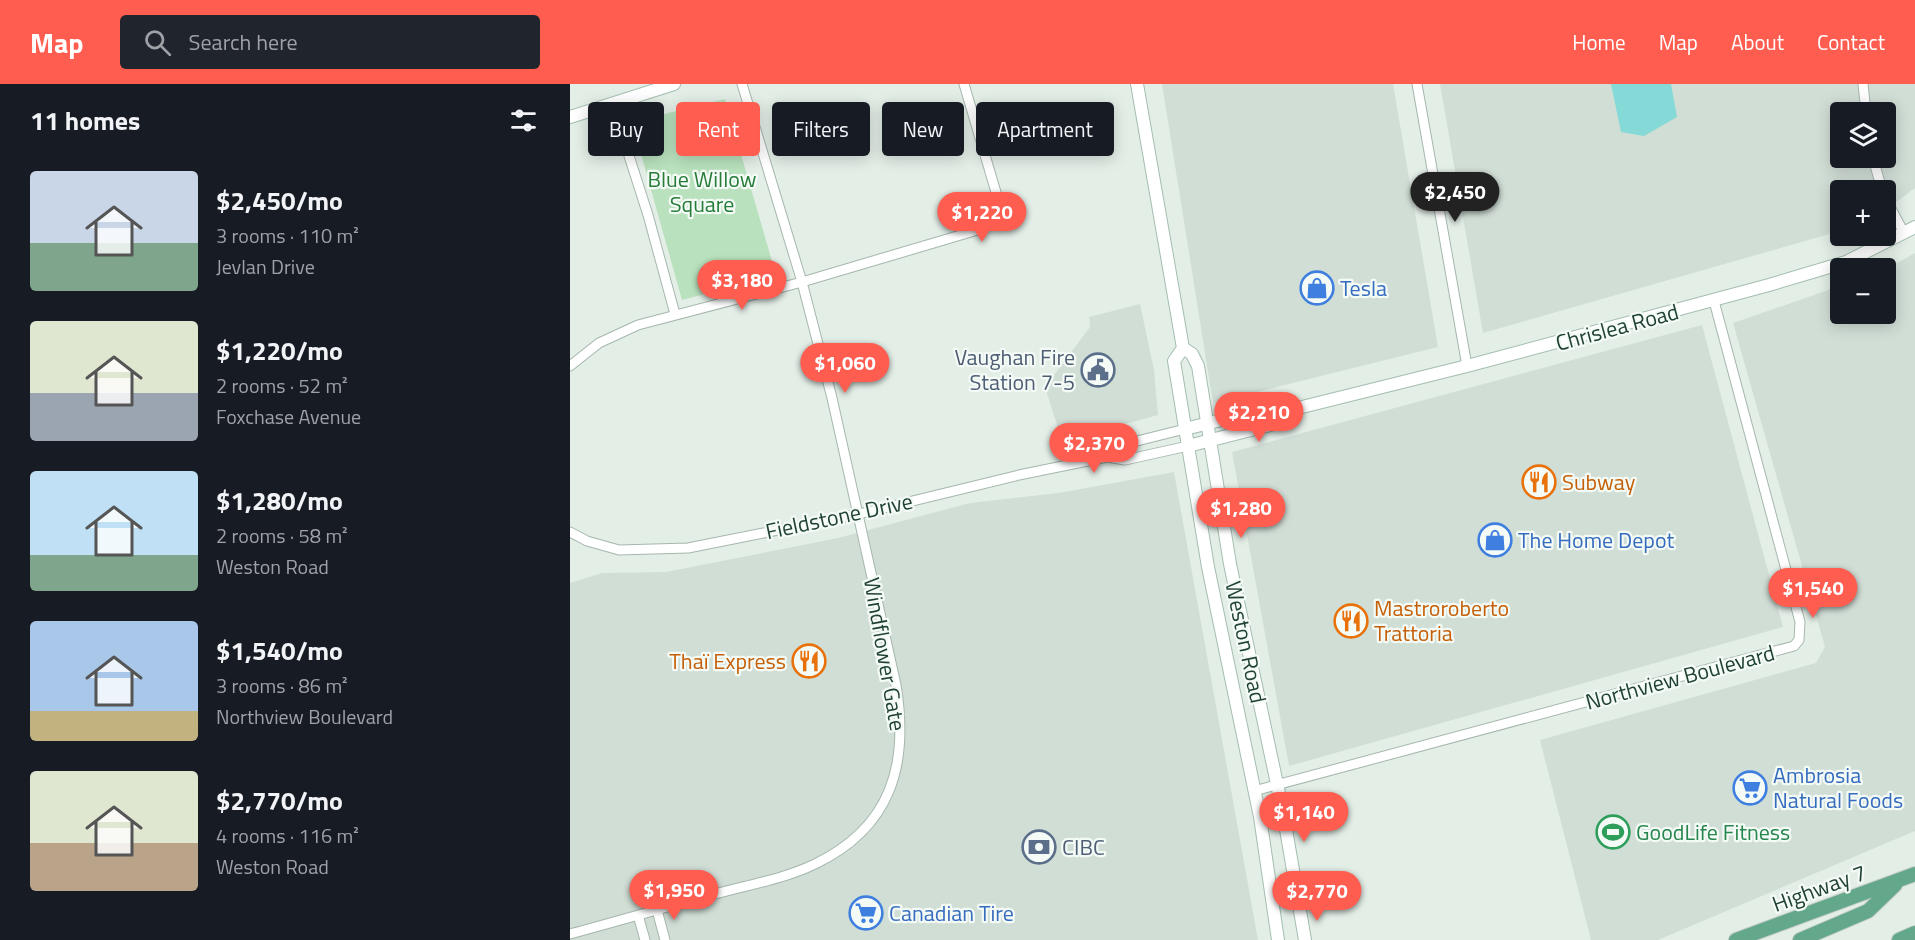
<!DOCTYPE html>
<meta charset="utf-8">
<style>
:root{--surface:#171b24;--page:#20242c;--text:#f1f3f6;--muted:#9ea1a6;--accent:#ff5d50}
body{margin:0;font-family:"Titillium Web",sans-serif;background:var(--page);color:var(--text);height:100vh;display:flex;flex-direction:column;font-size:22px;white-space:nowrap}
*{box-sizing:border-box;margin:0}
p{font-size:20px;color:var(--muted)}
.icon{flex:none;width:33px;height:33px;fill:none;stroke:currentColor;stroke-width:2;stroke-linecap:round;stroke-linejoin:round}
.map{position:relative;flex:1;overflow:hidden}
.drawer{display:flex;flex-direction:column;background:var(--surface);width:570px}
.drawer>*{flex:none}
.guide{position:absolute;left:18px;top:18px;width:570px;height:54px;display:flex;gap:12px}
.controls{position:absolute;left:1260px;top:18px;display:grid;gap:12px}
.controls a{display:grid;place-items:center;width:66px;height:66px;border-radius:6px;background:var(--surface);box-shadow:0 3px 15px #0003;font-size:30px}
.price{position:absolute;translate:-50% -51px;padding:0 14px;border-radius:21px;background:var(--accent);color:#fff;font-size:20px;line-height:39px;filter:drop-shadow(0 2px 3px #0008)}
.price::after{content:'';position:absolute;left:50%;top:36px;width:18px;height:14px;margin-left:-9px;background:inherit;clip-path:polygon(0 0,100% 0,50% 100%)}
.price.current{background:#222;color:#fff}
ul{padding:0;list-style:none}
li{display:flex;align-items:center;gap:18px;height:150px;padding:0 30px}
li span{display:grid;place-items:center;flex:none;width:168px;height:120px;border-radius:6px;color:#555}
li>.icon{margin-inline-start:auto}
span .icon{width:72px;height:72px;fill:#fffc;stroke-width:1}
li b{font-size:26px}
h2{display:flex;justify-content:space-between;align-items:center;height:72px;padding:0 30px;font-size:26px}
.chip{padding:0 21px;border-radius:6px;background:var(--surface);box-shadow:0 3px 15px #0003;font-size:21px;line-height:54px}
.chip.current{background:var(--accent);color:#fff}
header{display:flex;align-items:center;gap:36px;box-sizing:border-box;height:84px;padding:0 30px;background:var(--accent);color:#fff}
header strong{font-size:28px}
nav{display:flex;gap:33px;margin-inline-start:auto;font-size:21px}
.search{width:420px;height:54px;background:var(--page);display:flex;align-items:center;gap:15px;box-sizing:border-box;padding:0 21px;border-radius:6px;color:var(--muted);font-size:22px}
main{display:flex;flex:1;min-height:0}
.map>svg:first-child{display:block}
</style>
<header>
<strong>Map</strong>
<div class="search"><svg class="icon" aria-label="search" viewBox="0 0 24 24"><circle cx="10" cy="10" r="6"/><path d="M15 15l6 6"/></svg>Search here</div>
<nav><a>Home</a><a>Map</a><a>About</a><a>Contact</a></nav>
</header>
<main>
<section class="drawer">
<h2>11 homes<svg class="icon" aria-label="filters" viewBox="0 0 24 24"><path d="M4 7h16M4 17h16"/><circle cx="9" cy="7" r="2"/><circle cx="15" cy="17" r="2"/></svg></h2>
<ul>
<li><span style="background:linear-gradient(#c9d6e8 60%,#7fa58c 0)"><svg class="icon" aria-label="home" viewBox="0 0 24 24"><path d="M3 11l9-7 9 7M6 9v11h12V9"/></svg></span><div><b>$2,450/mo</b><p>3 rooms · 110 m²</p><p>Jevlan Drive</p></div></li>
<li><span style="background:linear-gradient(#dfe7d0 60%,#9aa5b1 0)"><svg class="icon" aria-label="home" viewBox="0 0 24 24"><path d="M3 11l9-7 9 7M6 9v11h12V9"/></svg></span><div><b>$1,220/mo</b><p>2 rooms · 52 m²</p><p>Foxchase Avenue</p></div></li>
<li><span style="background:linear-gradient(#bfe0f5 70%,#7fa58c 0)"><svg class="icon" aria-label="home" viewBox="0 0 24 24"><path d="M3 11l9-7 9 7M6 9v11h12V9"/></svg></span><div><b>$1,280/mo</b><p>2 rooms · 58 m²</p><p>Weston Road</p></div></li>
<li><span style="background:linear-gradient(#a9c7e8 75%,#c2b280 0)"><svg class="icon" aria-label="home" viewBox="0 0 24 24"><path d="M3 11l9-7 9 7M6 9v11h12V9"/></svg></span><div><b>$1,540/mo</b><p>3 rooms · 86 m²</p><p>Northview Boulevard</p></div></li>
<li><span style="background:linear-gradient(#dfe7d0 60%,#b9a48a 0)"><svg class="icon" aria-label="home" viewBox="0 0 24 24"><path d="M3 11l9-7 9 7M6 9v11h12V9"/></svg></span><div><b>$2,770/mo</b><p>4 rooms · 116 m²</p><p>Weston Road</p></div></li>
</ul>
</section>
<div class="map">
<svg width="1345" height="856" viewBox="0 0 1345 856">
<rect width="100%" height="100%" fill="#e3eee7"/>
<!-- built -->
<path fill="#d1ded6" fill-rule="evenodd" d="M592,0H823L868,263L643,319Z
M870,0H1345V104L1316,126V106H1270V147L913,249ZM1270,28H1316V74H1270Z
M1345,169V747L1088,856H1021L970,656L1246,579L1255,563L1163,239L1270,202V230H1316V185Z
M570,220L584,286L588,331L492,357L475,303L520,243L519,233Z
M1132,241L1213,543L719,682L662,368Z
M604,388L688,856H0V499L32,489L96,488L268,454L400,419L489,409Z"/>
<!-- green -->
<path fill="#b9e1bd" d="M155,15L206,191L112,216L62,38Z"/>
<!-- water -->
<path fill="#85d9d7" d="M1041,0H1101L1107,33L1074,52L1051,48Z"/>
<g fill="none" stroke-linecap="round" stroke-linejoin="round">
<!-- street casing -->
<g stroke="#a5b7ad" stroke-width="11">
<path id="street" d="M847,0L897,282
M1293,0L1296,28
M42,19L78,131L105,230
M1303,74L1312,106
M1316,115L1334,149
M0,282L29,259L68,241L232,198L411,145L421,140L426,133L428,115L394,0
M537,373L551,361L615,345
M0,448L17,457L49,466L118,464L289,430L449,391L537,373L555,376L618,362
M684,707L1224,562L1229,556L1230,538L1144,217
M87,826L95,856
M68,831L75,856
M0,850C48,837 96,823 145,810C178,801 214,795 245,780C322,743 339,680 326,601L262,314L232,198L172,0"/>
</g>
<!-- secondary casing -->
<g stroke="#a3beb0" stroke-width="14">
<path id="secondary" d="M567,0L613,264L604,277L638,483L690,733L708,856
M0,33L104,0
M613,264L622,270L628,282L660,480L713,728L735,856
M615,345L699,324L716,327L897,282L1199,201L1276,178L1345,143
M618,362L704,340L716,327"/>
</g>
<!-- primary casing -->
<g stroke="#c1cac6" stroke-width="16">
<path id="primary" d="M1166,856L1345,790
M1230,856L1298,827L1325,801
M1329,856L1345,849"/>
</g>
<!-- street -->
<use href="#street" stroke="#fff" stroke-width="9"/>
<!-- secondary -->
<use href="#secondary" stroke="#fff" stroke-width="12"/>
<!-- primary -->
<use href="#primary" stroke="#63a88b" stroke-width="14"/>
</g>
<!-- icons -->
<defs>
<g id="shop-ring" transform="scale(1.725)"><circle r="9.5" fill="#f4faf6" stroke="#3f7fe0" stroke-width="1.5"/><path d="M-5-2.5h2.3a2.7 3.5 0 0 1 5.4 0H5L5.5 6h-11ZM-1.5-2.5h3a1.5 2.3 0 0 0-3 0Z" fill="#3f7fe0"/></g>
<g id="civic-ring" transform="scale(1.725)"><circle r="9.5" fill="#f4faf6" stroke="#5c6f8a" stroke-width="1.5"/><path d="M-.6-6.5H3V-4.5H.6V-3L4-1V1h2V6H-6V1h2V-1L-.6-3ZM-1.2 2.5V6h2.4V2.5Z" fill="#5c6f8a"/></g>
<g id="restaurant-ring" transform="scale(1.725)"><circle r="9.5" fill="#f4faf6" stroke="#e8710a" stroke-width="1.5"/><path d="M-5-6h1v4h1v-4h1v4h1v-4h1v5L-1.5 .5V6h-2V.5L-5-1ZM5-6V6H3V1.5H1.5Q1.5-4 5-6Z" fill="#e8710a"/></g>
<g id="supermarket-ring" transform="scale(1.725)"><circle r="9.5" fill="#f4faf6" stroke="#3f7fe0" stroke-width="1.5"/><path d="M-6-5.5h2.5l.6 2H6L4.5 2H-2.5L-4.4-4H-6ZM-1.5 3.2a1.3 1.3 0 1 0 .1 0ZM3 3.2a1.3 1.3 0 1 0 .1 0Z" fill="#3f7fe0"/></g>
<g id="stadium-ring" transform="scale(1.725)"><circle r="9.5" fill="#f4faf6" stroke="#2e9e5b" stroke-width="1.5"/><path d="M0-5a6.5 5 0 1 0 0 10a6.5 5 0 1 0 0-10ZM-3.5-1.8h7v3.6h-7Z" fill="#2e9e5b"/></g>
<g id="bank-ring" transform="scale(1.725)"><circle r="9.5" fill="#f4faf6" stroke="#5c6f8a" stroke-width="1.5"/><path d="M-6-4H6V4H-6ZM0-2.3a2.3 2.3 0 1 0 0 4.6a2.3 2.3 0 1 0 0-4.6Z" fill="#5c6f8a"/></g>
</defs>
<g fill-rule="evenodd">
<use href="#shop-ring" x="747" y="204"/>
<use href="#civic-ring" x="528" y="286"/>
<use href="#restaurant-ring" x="969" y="398"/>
<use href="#shop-ring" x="925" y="456"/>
<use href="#restaurant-ring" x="781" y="537"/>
<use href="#restaurant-ring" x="239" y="577"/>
<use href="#supermarket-ring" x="1180" y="704"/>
<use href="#stadium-ring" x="1043" y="748"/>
<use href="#bank-ring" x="469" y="763"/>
<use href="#supermarket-ring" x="296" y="829"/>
</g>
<g text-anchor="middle" stroke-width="4.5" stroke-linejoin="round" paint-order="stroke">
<!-- park labels -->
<g font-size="22" fill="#267d39" stroke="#f4faf6">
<text x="132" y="103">Blue Willow<tspan x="132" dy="25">Square</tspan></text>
</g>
<!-- shop labels -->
<g font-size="22" fill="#366cbe" stroke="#f4faf6" text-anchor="start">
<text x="770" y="212">Tesla</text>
<text x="948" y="464">The Home Depot</text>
<text x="1203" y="699">Ambrosia<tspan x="1203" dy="25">Natural Foods</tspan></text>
<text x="319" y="837">Canadian Tire</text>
</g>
<!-- street labels -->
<g font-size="22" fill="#204233" stroke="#f4faf6">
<text transform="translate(1047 243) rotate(-15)" y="8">Chrislea Road</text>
<text transform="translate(269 432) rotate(-12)" y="8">Fieldstone Drive</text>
<text transform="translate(676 558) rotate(78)" y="8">Weston Road</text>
<text transform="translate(315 570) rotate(80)" y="8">Windflower Gate</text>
<text transform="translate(1110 593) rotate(-15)" y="8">Northview Boulevard</text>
<text transform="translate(1249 804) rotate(-20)" y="8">Highway 7</text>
</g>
<!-- service labels -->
<g font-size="22" fill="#4e5e75" stroke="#f4faf6" text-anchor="end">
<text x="505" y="281">Vaughan Fire<tspan x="505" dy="25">Station 7-5</tspan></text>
<text x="492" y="771" text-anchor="start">CIBC</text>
</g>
<!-- food labels -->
<g font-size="22" fill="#c56008" stroke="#f4faf6" text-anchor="start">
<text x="992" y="406">Subway</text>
<text x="804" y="532">Mastroroberto<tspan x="804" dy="25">Trattoria</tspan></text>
<text x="216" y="585" text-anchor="end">Thaï Express</text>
</g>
<!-- leisure labels -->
<g font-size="22" fill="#27864d" stroke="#f4faf6" text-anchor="start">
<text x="1066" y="756">GoodLife Fitness</text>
</g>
</g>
</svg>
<div class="controls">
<a><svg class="icon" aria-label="layers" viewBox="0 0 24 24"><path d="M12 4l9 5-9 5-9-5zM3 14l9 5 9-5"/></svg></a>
<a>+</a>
<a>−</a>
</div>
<b class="price current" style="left:885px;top:139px">$2,450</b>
<b class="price" style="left:412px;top:159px">$1,220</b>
<b class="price" style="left:172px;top:227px">$3,180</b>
<b class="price" style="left:275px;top:310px">$1,060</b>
<b class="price" style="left:689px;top:359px">$2,210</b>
<b class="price" style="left:524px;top:390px">$2,370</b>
<b class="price" style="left:671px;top:455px">$1,280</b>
<b class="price" style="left:1243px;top:535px">$1,540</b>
<b class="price" style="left:734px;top:759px">$1,140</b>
<b class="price" style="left:104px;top:837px">$1,950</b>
<b class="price" style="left:747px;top:838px">$2,770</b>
<div class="guide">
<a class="chip">Buy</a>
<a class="chip current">Rent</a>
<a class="chip">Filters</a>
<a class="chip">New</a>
<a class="chip">Apartment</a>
</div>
</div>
</main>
